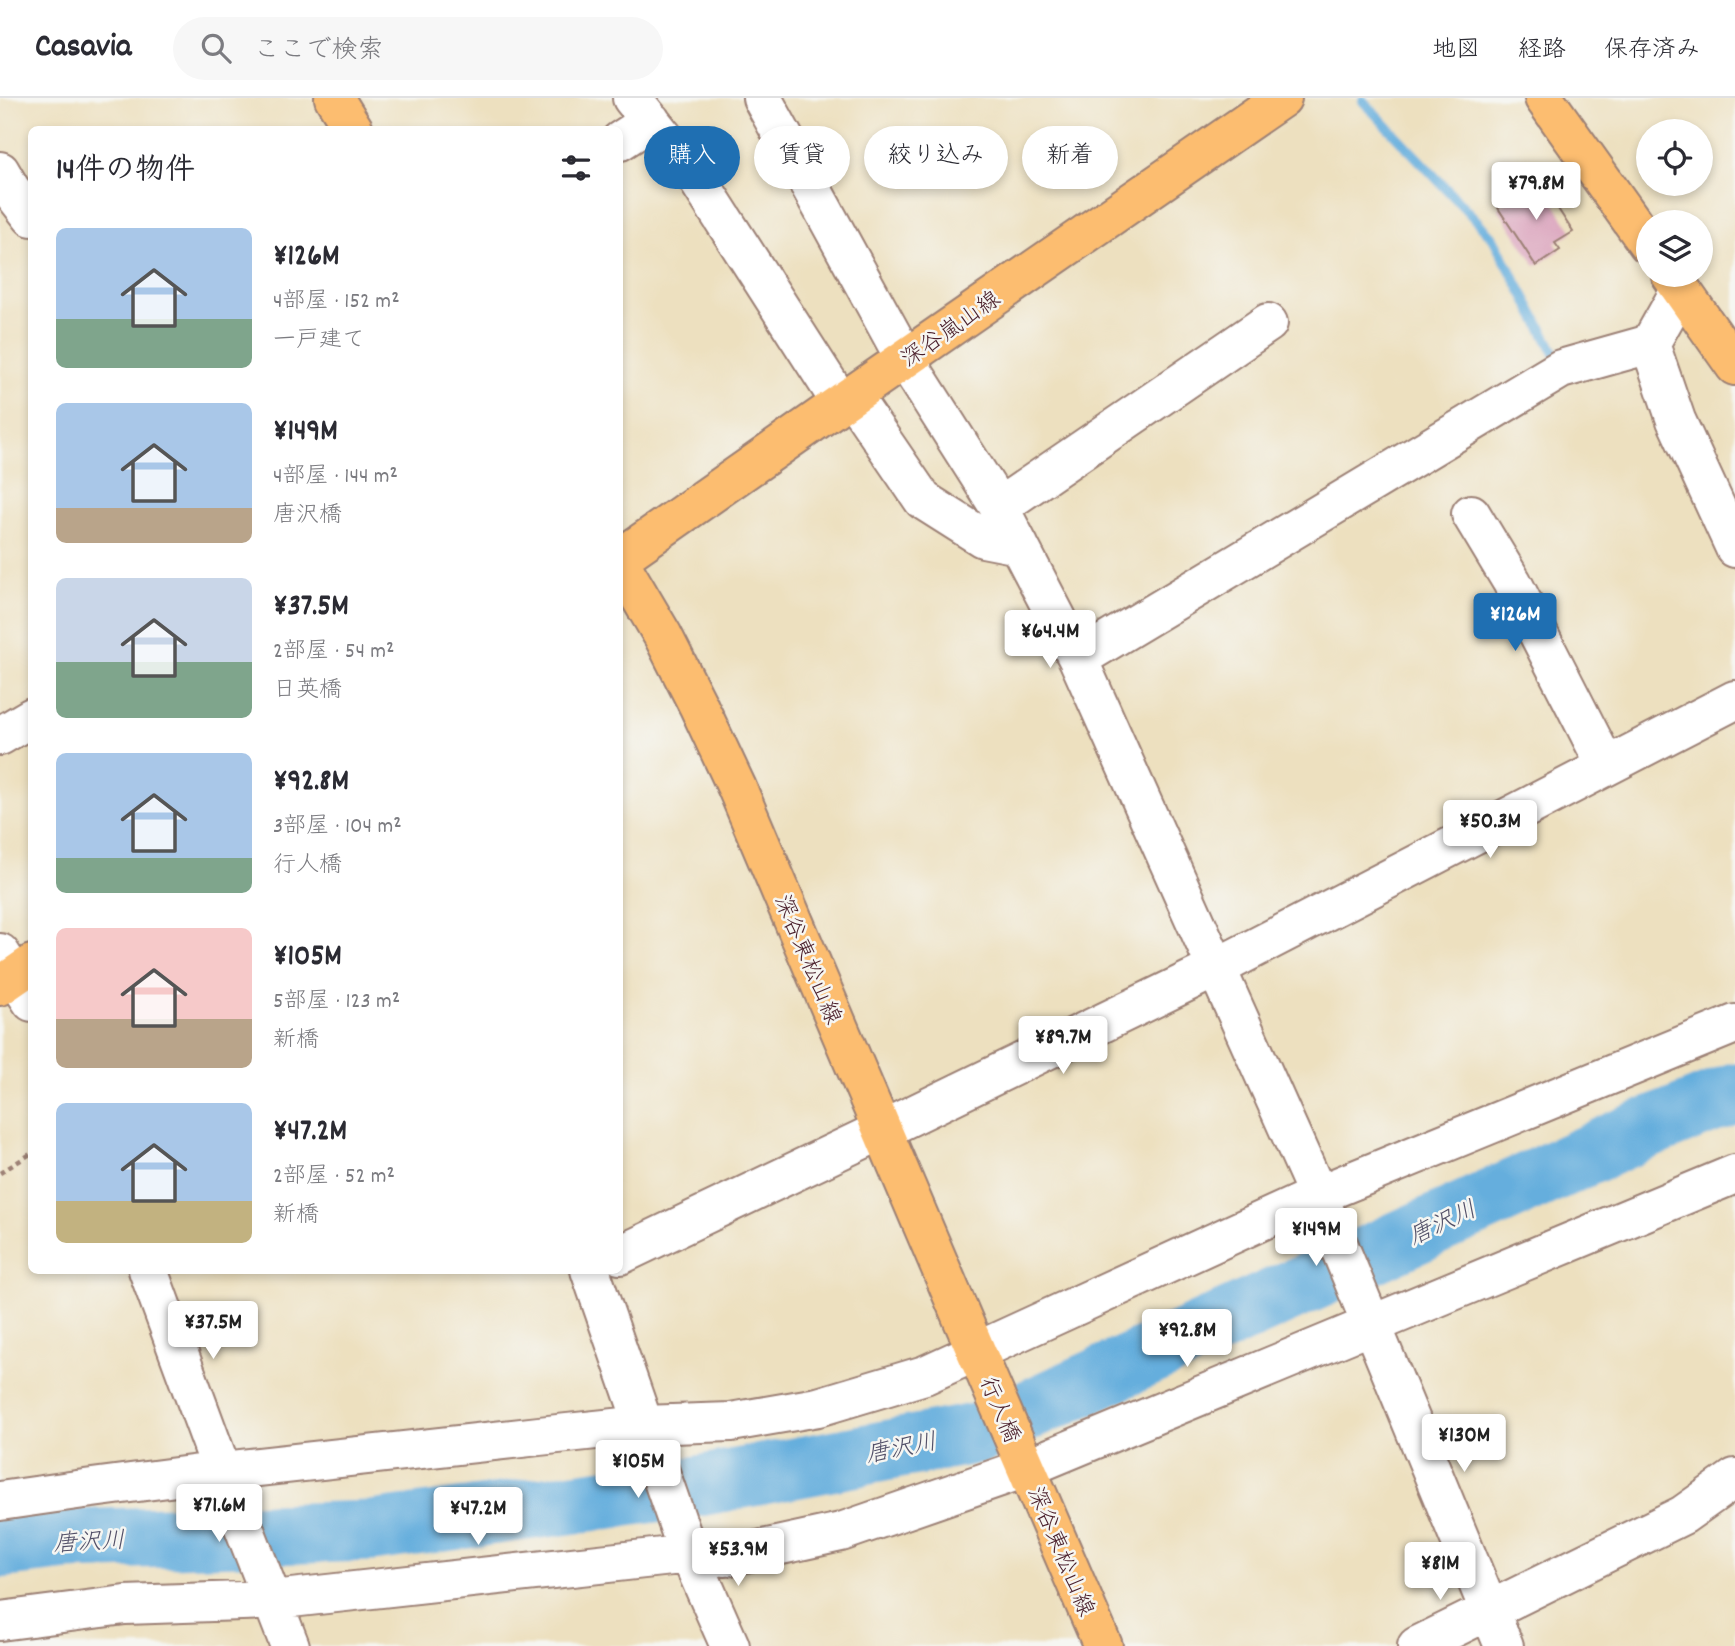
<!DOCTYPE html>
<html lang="ja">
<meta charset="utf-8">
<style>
:root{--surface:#fff;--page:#f7f7f7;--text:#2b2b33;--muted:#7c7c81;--line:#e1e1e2;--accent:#1f6fb2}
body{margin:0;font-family:Dekko,"Klee One",sans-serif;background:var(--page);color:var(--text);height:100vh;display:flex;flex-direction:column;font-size:26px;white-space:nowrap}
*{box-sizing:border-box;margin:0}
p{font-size:23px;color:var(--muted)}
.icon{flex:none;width:38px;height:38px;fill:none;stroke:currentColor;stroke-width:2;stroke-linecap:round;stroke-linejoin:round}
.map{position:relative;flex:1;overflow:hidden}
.drawer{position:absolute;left:28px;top:28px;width:595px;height:1148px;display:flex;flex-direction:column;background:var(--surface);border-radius:10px;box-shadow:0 4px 10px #0003}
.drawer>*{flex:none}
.guide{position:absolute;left:644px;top:28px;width:665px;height:63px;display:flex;gap:14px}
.controls{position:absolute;left:1636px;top:21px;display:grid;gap:14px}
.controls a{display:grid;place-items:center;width:77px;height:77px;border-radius:50%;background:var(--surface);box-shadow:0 4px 10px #0003;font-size:35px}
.price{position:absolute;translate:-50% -60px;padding:0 16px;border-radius:7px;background:#fff;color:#222;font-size:23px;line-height:46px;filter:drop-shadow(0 2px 4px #0008)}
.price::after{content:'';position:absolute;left:50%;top:42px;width:21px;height:16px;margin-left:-10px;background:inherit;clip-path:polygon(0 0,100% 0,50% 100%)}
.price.selected{background:var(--accent);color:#fff}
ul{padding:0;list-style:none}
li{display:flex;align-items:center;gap:21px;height:175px;padding:0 28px}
li span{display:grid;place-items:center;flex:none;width:196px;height:140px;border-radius:10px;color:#555}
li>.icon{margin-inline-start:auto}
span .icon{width:84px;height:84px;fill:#fffc;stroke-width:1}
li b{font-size:30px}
h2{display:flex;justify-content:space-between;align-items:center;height:84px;padding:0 28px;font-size:30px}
.pill{padding:0 24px;border-radius:32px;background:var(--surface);box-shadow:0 4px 10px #0003;font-size:24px;line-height:63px}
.pill.selected{background:var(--accent);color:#fff}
header{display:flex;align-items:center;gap:42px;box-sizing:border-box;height:98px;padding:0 35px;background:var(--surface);border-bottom:2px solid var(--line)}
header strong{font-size:33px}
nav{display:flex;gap:38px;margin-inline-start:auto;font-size:24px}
.search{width:490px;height:63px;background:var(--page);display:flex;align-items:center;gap:18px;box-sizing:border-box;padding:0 24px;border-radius:38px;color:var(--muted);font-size:26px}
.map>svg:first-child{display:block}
</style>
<header>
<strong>Casavia</strong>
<div class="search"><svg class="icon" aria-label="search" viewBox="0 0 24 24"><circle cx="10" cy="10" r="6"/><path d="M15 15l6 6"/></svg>ここで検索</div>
<nav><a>地図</a><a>経路</a><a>保存済み</a></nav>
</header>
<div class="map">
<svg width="1735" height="1548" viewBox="0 0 1735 1548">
<rect width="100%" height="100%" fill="#f6f6f2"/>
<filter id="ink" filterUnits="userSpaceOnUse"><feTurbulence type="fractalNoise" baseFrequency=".0143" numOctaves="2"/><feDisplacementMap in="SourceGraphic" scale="14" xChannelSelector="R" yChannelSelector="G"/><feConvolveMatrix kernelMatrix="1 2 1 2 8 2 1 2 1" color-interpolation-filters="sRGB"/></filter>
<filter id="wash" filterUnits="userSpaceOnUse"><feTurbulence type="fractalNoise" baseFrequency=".00686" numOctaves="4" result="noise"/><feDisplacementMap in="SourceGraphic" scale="28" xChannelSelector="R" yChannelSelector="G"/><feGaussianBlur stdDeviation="1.57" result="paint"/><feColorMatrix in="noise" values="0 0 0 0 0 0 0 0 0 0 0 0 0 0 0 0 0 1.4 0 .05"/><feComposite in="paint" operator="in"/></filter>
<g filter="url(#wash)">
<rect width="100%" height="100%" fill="#ede0bf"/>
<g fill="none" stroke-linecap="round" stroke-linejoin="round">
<!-- stream -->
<path stroke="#65aedd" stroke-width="10" d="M1363,3L1493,140L1558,261"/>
<!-- river -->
<path stroke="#65aedd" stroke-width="61" d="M0,1450L68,1442L372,1433L699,1388L979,1335L1632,1037L1735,995"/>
</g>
<g id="blocks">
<!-- building -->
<path fill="#dba4bd" d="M1540,83L1573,134L1555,145L1560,152L1536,168L1498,110Z"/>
</g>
</g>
<g filter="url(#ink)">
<use href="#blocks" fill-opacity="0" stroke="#9c8075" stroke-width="2"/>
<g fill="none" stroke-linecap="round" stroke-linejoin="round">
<!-- minor casing -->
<g stroke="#9c8075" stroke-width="42">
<path id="minor" d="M632,0L698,82L841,305
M762,0L905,261L999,409L1078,561L1318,1097L1504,1548
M620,43L651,23
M0,73L11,92L32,119
M1650,246L1676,322L1735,450
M852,298L923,402L983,440L1019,447
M999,409L1268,225
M1471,416L1512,484L1606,668
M1078,561L1561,271L1650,246L1681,191
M0,638L32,619
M0,855L32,904
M620,1157L882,1032L1218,869L1735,602
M148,1172L222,1373L290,1548
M590,1172L685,1446L730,1548
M0,1403L77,1392L222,1373L539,1338L643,1327L731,1324L818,1309L925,1277L1318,1097L1735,926
M0,1523L125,1507L273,1502L690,1456L726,1459L841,1434L1026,1370L1735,1076
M1417,1548L1683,1417L1735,1380"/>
</g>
<!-- major casing -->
<g stroke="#9c8075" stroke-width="42">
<path id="major" d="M334,0L354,32
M620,460L841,305L1282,0
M620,465L663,538L699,609L737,690L976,1253L1103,1548
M0,888L32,866"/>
</g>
<!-- highway casing -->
<g stroke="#9c8075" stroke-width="42">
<path id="highway" d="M1544,0L1648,146
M1671,177L1735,268"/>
</g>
<!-- path -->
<path stroke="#9c8075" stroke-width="4.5" stroke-dasharray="5 5" stroke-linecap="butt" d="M0,1075L32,1055"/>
<!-- minor -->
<use href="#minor" stroke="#fff" stroke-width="38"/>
<!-- major -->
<use href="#major" stroke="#fcbd6f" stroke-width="38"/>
<!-- highway -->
<use href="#highway" stroke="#fcbd6f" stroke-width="38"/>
</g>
</g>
<g text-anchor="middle" stroke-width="5" stroke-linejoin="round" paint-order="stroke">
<!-- street labels -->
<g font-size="23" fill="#4a1f2b" stroke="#f6f6f2">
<text transform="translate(950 230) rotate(-35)" y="8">深谷嵐山線</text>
<text transform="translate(809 861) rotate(67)" y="8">深谷東松山線</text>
<text transform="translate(1001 1311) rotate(67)" y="8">行人橋</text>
<text transform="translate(1062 1453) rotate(67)" y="8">深谷東松山線</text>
</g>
<!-- water labels -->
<g font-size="24" font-style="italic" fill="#535169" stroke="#f6f6f2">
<text transform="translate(1442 1124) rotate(-25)" y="8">唐沢川</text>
<text transform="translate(901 1349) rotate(-11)" y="8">唐沢川</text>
<text transform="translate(89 1443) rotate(-3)" y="8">唐沢川</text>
</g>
</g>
</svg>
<div class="controls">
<a><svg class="icon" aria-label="locate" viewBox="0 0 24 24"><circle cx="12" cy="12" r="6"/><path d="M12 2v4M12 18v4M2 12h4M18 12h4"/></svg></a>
<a><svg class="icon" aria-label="layers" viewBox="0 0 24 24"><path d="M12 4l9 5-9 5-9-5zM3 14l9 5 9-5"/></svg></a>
</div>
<b class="price" style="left:1536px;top:124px">¥79.8M</b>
<b class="price selected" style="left:1515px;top:555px">¥126M</b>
<b class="price" style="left:1050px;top:572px">¥64.4M</b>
<b class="price" style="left:1490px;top:762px">¥50.3M</b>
<b class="price" style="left:1063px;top:978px">¥89.7M</b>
<b class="price" style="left:1316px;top:1170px">¥149M</b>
<b class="price" style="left:213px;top:1263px">¥37.5M</b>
<b class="price" style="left:1187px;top:1271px">¥92.8M</b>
<b class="price" style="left:1464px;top:1376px">¥130M</b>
<b class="price" style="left:638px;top:1402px">¥105M</b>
<b class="price" style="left:219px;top:1446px">¥71.6M</b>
<b class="price" style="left:478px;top:1449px">¥47.2M</b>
<b class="price" style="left:738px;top:1490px">¥53.9M</b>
<b class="price" style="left:1440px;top:1504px">¥81M</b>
<div class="guide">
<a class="pill selected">購入</a>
<a class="pill">賃貸</a>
<a class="pill">絞り込み</a>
<a class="pill">新着</a>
</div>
<section class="drawer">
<h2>14件の物件<svg class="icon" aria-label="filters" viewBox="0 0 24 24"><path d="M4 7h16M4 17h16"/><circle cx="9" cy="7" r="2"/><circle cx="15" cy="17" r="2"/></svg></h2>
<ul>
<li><span style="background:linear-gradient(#a9c7e8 65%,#7fa58c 0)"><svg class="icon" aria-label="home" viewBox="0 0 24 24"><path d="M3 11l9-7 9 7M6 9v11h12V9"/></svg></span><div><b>¥126M</b><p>4部屋 · 152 m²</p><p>一戸建て</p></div></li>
<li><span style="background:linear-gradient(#a9c7e8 75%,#b9a48a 0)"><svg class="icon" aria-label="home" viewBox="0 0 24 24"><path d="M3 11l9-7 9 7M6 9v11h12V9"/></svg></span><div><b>¥149M</b><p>4部屋 · 144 m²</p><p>唐沢橋</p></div></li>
<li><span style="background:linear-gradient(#c9d6e8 60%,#7fa58c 0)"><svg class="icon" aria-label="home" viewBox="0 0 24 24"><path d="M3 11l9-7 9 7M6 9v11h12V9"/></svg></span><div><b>¥37.5M</b><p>2部屋 · 54 m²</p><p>日英橋</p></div></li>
<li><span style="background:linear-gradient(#a9c7e8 75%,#7fa58c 0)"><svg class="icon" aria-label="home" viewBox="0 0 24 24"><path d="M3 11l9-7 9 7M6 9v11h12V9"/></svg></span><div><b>¥92.8M</b><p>3部屋 · 104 m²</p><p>行人橋</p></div></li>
<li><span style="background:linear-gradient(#f6c9c9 65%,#b9a48a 0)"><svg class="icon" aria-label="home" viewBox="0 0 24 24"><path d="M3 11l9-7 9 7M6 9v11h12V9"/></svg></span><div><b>¥105M</b><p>5部屋 · 123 m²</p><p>新橋</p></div></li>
<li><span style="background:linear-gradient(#a9c7e8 70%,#c2b280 0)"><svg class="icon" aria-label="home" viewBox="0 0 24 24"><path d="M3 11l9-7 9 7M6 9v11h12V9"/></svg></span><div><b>¥47.2M</b><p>2部屋 · 52 m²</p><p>新橋</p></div></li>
</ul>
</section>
</div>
